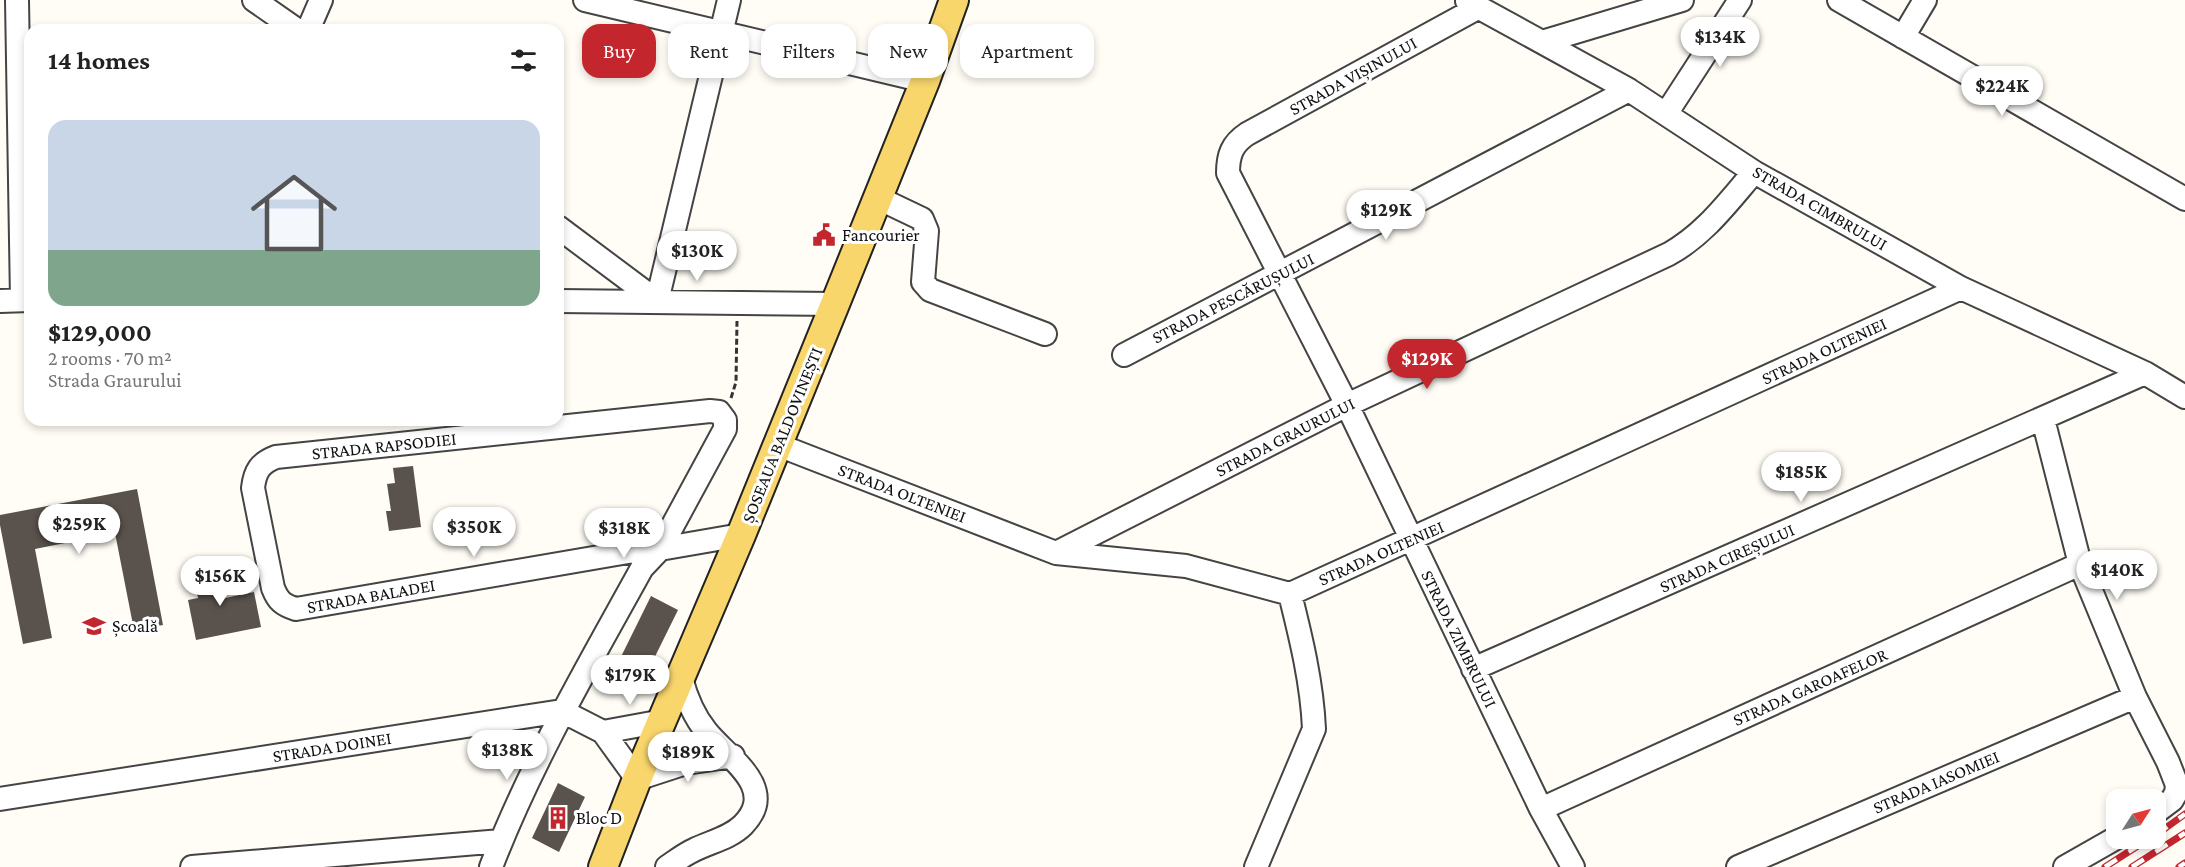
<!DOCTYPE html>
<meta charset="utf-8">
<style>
:root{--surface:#fff;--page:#f6f6f6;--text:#222;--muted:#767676;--line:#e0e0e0;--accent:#c4262e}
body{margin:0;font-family:"Crimson Pro",serif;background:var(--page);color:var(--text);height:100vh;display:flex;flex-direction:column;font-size:22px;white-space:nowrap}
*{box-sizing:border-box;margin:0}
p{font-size:20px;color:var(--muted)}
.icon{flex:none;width:33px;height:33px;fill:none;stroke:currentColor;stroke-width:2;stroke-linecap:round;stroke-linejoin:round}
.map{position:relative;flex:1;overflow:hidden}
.details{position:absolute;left:24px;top:24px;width:540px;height:402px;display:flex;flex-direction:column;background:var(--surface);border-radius:18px;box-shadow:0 3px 9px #0003}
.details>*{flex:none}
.guide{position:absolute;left:582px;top:24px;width:570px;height:54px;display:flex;gap:12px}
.needle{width:39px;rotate:54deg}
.fabs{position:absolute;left:2106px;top:789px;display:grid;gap:12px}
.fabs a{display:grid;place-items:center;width:60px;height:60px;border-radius:12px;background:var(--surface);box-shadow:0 3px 9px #0003;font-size:30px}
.price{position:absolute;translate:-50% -51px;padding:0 14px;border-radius:21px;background:#fff;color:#222;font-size:20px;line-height:39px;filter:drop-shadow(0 2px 3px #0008)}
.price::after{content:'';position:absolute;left:50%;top:36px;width:18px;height:14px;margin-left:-9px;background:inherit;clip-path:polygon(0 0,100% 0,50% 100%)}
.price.selected{background:var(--accent);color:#fff}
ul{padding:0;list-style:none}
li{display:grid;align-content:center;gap:12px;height:318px;padding:0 24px}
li+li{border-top:2px solid var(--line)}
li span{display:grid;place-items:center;height:186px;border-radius:18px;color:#555}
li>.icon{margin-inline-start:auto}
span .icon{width:108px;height:108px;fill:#fffc;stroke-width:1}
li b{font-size:26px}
h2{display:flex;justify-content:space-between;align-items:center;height:72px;padding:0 24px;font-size:26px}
.pill{padding:0 21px;border-radius:18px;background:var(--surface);box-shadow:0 3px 9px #0003;font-size:21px;line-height:54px}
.pill.selected{background:var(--accent);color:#fff}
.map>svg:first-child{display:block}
</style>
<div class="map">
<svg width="2185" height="867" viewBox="0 0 2185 867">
<rect width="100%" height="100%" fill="#fffdf5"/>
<!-- building -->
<path fill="#5a524d" d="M413,466L421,527L389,531L386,511H391L387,484L395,483L393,468Z
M137,489L163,625L134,630L115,533L35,549L52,638L23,644L0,525V515Z
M219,565L225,598L254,592L261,627L196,640L188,600L198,598L192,570Z
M651,596L678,610L636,695L609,681Z
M558,783L585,797L559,852L532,838Z"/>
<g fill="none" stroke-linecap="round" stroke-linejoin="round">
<!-- minor casing -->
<g stroke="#444" stroke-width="26">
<path id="minor" d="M17,0L22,300
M254,0L297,30
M585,0L925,81
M1839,0L2185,199
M1467,1L1629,90L1754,172L1961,288L2145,373L2185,397
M1479,7L1247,134C1232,144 1228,155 1228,173L1347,405L1541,809L1573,867
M308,30L321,0
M1903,37L1925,0
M1542,42L1682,0
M1666,114L1740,0
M878,198L922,219L927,231L923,282L930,290L1045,334
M558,227L657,301L729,0
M0,301L30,300
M558,301L835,304
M1124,355L1629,90
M2043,419L2080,564L2135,697L2168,762L2177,785L2176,793L2172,800L2156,812
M778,445L1056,553L1186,566L1290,594L1961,288
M1056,553L1347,405L1669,254C1705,234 1728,202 1754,172
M1473,669L2145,373
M603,732L663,721
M0,799L562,711L603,732L637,779L686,763L733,756
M1541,809L2080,564
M192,867L501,841
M491,867C531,763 588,666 642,568L660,549L725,429V420L719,412L710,411L276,457C260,463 255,471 253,488L273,588C278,601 283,605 296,609L634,551L660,549L741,535
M667,867C676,861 685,854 694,850C710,842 730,838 743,825C780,787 726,757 706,731C694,716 686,697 681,678
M1256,867L1314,729C1312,683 1301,638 1290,594
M1738,867L2135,697
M2065,867L2116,838"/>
</g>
<!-- major casing -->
<g stroke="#222" stroke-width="32">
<path id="major" d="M603,867L637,779L741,535L835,304L925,81L954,0"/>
</g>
<!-- path -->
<path stroke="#333" stroke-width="3" stroke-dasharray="6 3" stroke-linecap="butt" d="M731,398L736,382L737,321"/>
<!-- minor -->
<use href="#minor" stroke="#fff" stroke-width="22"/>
<!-- major -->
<use href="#major" stroke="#f9d66b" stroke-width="28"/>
<!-- rail casing -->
<g stroke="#c4262e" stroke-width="7">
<path id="rail" d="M2156,835L2185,814
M2105,867L2150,838
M2132,867L2185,833
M2179,867L2185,863"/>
</g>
<!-- rail -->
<use href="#rail" stroke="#fff" stroke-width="4.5" stroke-dasharray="14" stroke-linecap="butt"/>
</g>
<!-- icons -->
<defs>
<g id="civic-bare" transform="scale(1.8)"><path d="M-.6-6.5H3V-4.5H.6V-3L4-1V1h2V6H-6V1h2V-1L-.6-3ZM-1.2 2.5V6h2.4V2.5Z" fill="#c4262e" stroke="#fff" stroke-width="2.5" paint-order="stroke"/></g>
<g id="school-bare" transform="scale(1.8)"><path d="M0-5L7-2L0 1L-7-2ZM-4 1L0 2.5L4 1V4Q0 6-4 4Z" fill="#c4262e" stroke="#fff" stroke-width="2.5" paint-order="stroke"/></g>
<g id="building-bare" transform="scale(1.8)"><path d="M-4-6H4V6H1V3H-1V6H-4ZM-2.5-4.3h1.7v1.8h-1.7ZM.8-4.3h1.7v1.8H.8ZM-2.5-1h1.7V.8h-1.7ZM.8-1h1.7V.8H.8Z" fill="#c4262e" stroke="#fff" stroke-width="2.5" paint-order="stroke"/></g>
</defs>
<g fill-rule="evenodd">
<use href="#civic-bare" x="824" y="235"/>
<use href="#school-bare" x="94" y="626"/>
<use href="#building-bare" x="558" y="818"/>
</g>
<g text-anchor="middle" stroke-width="6" stroke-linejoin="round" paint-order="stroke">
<!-- street labels -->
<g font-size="18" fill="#111" stroke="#fff">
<text transform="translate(1353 76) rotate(-29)" y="6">STRADA VIȘINULUI</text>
<text transform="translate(1820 208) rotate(30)" y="6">STRADA CIMBRULUI</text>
<text transform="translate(1233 298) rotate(-27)" y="6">STRADA PESCĂRUȘULUI</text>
<text transform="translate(1824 351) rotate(-25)" y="6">STRADA OLTENIEI</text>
<text transform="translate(782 435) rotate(-68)" y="6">ȘOSEAUA BALDOVINEȘTI</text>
<text transform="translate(1285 437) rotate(-27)" y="6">STRADA GRAURULUI</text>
<text transform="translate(384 446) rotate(-6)" y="6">STRADA RAPSODIEI</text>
<text transform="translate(902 493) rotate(21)" y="6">STRADA OLTENIEI</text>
<text transform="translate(1381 553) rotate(-24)" y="6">STRADA OLTENIEI</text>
<text transform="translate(1727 558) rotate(-24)" y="6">STRADA CIREȘULUI</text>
<text transform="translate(371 596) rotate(-10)" y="6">STRADA BALADEI</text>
<text transform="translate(1459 639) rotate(64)" y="6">STRADA ZIMBRULUI</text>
<text transform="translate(1810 687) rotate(-24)" y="6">STRADA GAROAFELOR</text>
<text transform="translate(332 747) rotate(-9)" y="6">STRADA DOINEI</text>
<text transform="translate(1936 782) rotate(-23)" y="6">STRADA IASOMIEI</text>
</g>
<!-- poi labels -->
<g font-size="18" fill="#111" stroke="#fff" text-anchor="start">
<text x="842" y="241">Fancourier</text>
<text x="112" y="632">Școală</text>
<text x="576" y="824">Bloc D</text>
</g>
</g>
</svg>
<div class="fabs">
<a><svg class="needle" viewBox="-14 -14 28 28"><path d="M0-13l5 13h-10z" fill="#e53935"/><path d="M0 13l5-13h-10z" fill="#767676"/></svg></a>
</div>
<b class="price" style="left:1720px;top:68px">$134K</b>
<b class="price" style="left:2002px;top:117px">$224K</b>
<b class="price" style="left:1386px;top:241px">$129K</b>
<b class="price" style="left:697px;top:282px">$130K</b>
<b class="price selected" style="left:1427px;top:390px">$129K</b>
<b class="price" style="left:1801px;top:503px">$185K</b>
<b class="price" style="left:79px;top:555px">$259K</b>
<b class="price" style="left:474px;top:558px">$350K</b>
<b class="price" style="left:624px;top:559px">$318K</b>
<b class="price" style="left:2117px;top:601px">$140K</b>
<b class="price" style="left:220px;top:607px">$156K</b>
<b class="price" style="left:630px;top:706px">$179K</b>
<b class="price" style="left:507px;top:781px">$138K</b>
<b class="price" style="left:688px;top:783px">$189K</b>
<div class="guide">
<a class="pill selected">Buy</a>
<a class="pill">Rent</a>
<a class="pill">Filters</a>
<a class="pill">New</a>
<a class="pill">Apartment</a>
</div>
<section class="details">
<h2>14 homes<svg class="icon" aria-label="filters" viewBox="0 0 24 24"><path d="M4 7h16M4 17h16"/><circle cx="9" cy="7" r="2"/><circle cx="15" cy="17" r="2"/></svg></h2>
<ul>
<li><span style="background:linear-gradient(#c9d6e8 70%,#7fa58c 0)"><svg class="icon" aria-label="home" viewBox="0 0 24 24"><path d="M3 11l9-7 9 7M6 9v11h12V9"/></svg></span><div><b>$129,000</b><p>2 rooms · 70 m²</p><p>Strada Graurului</p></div></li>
</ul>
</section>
</div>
